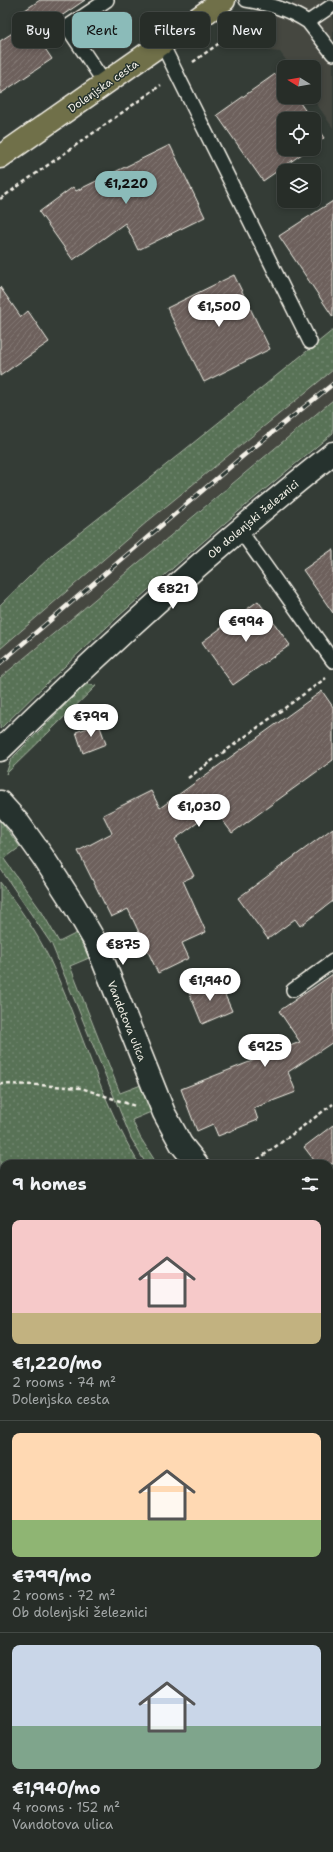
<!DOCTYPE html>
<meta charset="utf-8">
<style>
:root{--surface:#272d28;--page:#2f3530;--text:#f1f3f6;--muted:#a4a8a8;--line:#434945;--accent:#8bbbb9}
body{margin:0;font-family:"Shantell Sans",sans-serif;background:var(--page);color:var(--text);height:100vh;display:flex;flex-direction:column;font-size:15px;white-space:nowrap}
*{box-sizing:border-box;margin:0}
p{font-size:13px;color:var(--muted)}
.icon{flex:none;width:22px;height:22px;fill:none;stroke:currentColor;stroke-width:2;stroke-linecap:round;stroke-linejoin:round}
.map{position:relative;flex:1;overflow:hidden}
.drawer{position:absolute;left:0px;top:1160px;width:333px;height:692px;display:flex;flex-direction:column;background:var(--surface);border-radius:12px 12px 0 0;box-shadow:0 2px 6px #0003,0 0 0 1px var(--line)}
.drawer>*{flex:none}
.guide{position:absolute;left:12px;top:12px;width:309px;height:36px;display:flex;gap:8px}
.needle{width:26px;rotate:281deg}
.buttons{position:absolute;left:277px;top:60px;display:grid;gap:8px}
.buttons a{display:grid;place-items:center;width:44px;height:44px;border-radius:8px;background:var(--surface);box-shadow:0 2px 6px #0003,0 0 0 1px var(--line);font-size:20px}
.price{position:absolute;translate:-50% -34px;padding:0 9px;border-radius:14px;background:#fff;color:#222;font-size:13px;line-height:26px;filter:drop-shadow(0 1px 2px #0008)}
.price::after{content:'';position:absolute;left:50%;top:24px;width:12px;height:9px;margin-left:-6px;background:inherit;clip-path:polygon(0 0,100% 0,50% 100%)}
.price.selected{background:var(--accent);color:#111}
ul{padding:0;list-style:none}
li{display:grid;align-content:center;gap:8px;height:212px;padding:0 12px}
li+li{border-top:1px solid var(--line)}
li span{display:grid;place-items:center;height:124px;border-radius:8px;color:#555}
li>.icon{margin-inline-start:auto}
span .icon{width:72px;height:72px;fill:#fffc;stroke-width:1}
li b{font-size:17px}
h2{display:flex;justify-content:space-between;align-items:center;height:48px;padding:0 12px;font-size:17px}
.pill{padding:0 14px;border-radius:8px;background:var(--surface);box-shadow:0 2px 6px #0003,0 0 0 1px var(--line);font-size:14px;line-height:36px}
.pill.selected{background:var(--accent);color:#111}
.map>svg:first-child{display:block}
</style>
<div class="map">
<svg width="333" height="1852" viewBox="0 0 333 1852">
<defs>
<pattern id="grass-dots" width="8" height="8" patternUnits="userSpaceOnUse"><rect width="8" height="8" fill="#597257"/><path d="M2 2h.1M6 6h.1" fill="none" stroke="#71876f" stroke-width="1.8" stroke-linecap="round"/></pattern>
<pattern id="park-crowns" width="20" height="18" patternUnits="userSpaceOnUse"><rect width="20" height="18" fill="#597257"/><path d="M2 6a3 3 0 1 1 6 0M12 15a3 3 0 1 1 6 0" fill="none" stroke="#71876f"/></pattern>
<pattern id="building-hatch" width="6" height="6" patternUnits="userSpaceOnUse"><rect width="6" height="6" fill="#6d615c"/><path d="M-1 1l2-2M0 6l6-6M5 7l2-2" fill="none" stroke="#827873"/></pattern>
</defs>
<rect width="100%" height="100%" fill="#343c36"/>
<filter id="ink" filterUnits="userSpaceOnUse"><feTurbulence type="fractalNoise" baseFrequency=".025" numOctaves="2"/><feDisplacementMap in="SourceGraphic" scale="8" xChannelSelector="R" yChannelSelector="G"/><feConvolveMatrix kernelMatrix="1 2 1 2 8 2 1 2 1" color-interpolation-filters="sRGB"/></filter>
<g filter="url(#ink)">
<!-- built -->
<path fill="#454741" d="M297,0H333V128L312,97H314V67H291L280,52L269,51L254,30Z
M333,370V400L211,500L128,572L0,678V649L148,521Z
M4,1443V1848H232L227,1852H0V1445Z"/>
<!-- grass -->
<path fill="url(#grass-dots)" stroke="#a6b2a0" d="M333,330V370L148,521L0,649V605L54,553L156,473Z
M333,400V433C218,527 105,624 0,729V678C112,586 221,492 333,400Z
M86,684L96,686L6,774L10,762L14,756Z
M0,820L20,847L4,859L42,912L59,942L77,933L89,958L70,966L120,1093L141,1085L151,1112L132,1120L140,1137L157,1164H146L131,1138L52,945L0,868Z
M0,882C18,906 36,931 49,958C81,1026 100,1099 139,1164H4V1254L0,1243Z
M333,1254V1313L329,1308V1257Z
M333,1825V1852H303L307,1848H329V1828Z"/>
<!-- park -->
<path fill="url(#park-crowns)" stroke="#a6b2a0" d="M333,1514V1758L329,1761V1516Z
M4,1625V1678L0,1668V1626Z
M88,1848H232L227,1852H77Z"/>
<!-- garden -->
<path fill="#597257" stroke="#a6b2a0" d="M329,1379L333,1390V1514L329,1516Z"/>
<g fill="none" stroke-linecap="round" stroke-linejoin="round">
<!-- stream -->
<path stroke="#92a2a4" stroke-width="8" d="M329,1817L333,1814
M290,1852L294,1848"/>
</g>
<!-- building -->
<path fill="url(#building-hatch)" stroke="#f4f1e8" d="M40,0H85L36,33L22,12Z
M28,23L52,59L0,94V41Z
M278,72L284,80V97H296L311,119H284V149H309L263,181L217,115Z
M314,123L324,138L314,146Z
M170,145L205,217L138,250L125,223L73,260L39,212L73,187L76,191Z
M333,201V317L279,236Z
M234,275L270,349L204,382L167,308Z
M0,287L21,317L28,311L49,342L0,376Z
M333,549V613L303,570Z
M258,601L290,645L233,685L202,642Z
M322,691L333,707V760L232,833L215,810L175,839L194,876L183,881L206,932L182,943L189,958L158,973L128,909L111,917L78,851L112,833L103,815L151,791L160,808Z
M99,724L106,744L83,753L76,732Z
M333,828V901L300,926L295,919L268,939L238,898Z
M333,974V1042L288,1072L296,1092L254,1108L258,1120L218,1136L213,1124L197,1131L181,1089L300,1042L279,1011Z
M218,979L232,1011L202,1024L189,992Z
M333,1125V1164H317L304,1147Z"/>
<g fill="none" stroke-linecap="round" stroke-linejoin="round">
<!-- service casing -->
<g stroke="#f4f1e8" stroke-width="16">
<path id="service" d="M246,0C269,4 288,9 308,22L330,7
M308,22L333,54
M162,44L310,342
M106,85L67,27L107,0
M239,529L333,661
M293,990L333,961
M0,1424L4,1436"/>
</g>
<!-- minor casing -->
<g stroke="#f4f1e8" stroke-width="25">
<path id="minor" d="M0,802L18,822L43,857L74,905L96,943L164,1113L181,1144L197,1164
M329,1332L333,1336"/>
</g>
<!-- tertiary casing -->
<g stroke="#f4f1e8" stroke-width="25">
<path id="tertiary" d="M0,750C107,645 216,546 333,453"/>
</g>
<!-- primary casing -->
<g stroke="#f4f1e8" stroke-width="25">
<path id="primary" d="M0,157L224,0"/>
</g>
<!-- path -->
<path stroke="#f4f1e8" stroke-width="2.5" stroke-dasharray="4 3" stroke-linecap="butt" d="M193,62L250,21
M0,199L161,85
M188,778L326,678
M0,1084L40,1085L81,1088L135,1106
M252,1164L333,1104
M329,1249L333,1246
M0,1463L4,1462
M329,1783L333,1780
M0,1843L3,1852
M252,1852L256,1848"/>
<!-- service -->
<use href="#service" stroke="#26332d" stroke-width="13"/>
<!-- minor -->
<use href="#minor" stroke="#26332d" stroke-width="22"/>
<!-- tertiary -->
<use href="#tertiary" stroke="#26332d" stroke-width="22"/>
<!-- primary -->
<use href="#primary" stroke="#70704a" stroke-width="22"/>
<!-- rail casing -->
<g stroke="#f4f1e8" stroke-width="4.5">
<path id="rail" d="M0,663L243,456L333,384"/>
</g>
<!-- rail -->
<use href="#rail" stroke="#26332d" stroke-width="3" stroke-dasharray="9" stroke-linecap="butt"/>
</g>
</g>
<g text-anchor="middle" stroke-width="3" stroke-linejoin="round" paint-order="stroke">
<!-- street labels -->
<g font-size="11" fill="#f4f1e8" stroke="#26332d">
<text transform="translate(103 86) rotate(-35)" y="4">Dolenjska cesta</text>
<text transform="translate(253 519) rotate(-40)" y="4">Ob dolenjski železnici</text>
<text transform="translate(127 1021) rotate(68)" y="4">Vandotova ulica</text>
</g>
</g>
</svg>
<div class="buttons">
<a><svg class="needle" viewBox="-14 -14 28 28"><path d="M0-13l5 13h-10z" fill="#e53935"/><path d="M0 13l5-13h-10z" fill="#a4a8a8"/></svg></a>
<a><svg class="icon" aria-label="locate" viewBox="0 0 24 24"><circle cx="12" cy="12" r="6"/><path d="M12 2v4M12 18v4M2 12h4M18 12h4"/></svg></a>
<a><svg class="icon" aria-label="layers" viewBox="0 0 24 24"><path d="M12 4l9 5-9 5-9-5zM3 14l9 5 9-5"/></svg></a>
</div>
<b class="price selected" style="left:126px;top:205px">€1,220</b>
<b class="price" style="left:219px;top:328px">€1,500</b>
<b class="price" style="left:173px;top:610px">€821</b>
<b class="price" style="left:246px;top:643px">€994</b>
<b class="price" style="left:91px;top:738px">€799</b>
<b class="price" style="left:199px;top:828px">€1,030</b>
<b class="price" style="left:123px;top:966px">€875</b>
<b class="price" style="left:210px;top:1002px">€1,940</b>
<b class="price" style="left:265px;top:1068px">€925</b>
<div class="guide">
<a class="pill">Buy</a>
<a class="pill selected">Rent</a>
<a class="pill">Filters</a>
<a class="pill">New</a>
</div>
<section class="drawer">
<h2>9 homes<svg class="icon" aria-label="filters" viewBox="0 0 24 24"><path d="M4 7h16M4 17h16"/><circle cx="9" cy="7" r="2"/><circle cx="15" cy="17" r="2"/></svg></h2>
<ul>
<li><span style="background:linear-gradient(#f6c9c9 75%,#c2b280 0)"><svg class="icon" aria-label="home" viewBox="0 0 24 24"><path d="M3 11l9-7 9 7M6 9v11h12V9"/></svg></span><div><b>€1,220/mo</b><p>2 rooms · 74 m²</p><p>Dolenjska cesta</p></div></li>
<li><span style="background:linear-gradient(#ffd9b3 70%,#8fb573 0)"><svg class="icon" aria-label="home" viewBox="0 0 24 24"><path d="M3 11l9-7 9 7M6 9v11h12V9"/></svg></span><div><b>€799/mo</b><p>2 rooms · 72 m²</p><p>Ob dolenjski železnici</p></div></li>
<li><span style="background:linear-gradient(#c9d6e8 65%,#7fa58c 0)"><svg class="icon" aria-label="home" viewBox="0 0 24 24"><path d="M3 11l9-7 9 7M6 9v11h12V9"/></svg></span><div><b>€1,940/mo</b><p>4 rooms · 152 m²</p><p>Vandotova ulica</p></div></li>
</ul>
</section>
</div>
